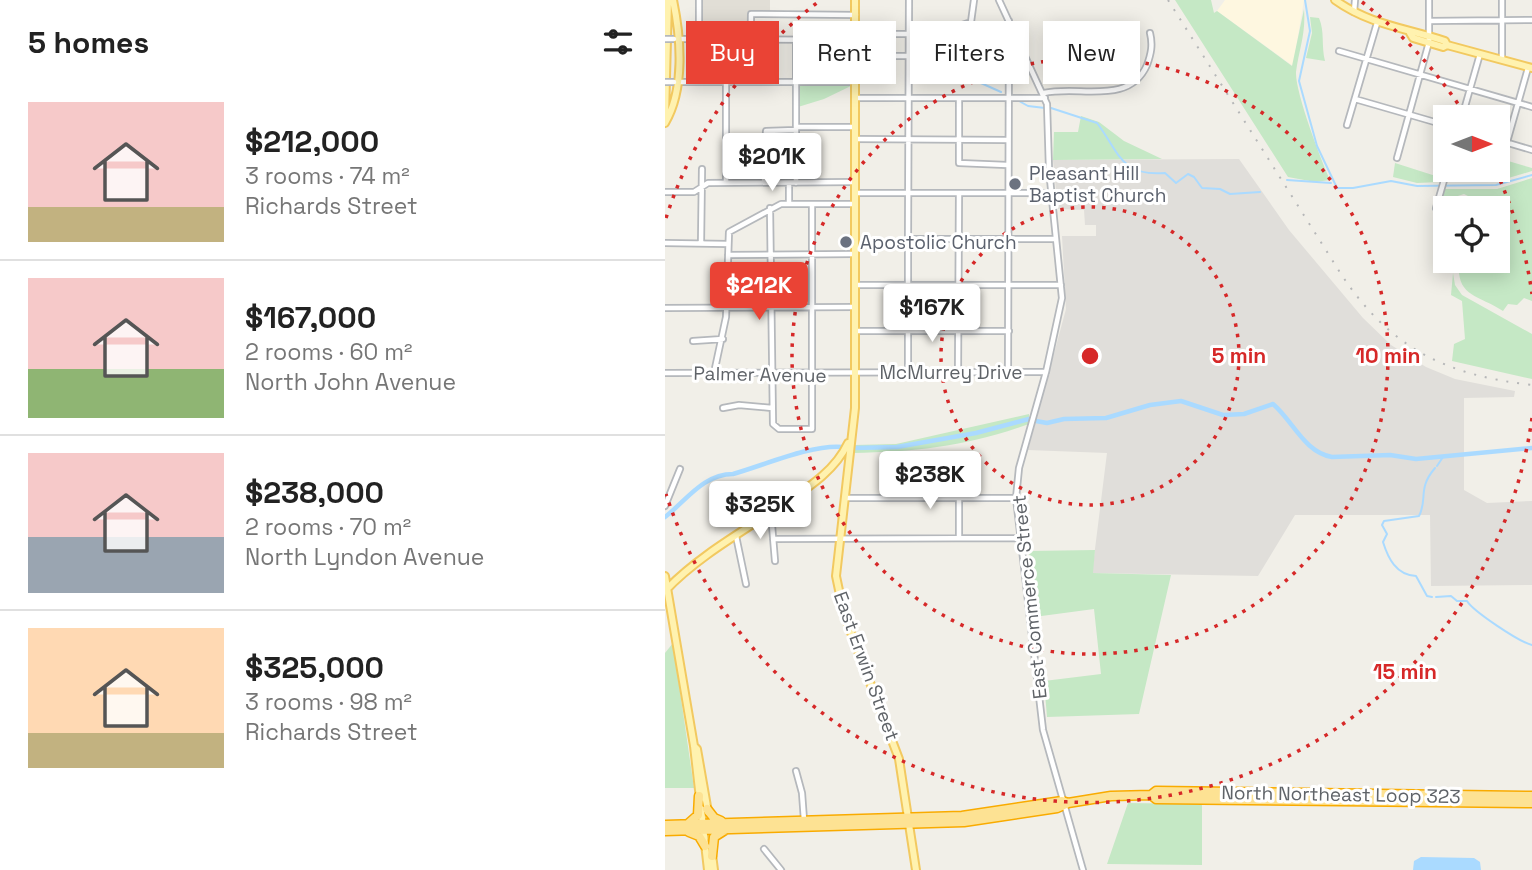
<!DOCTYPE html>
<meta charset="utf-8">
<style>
:root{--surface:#fff;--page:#f6f6f6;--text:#222;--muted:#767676;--line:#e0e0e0;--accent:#ea4335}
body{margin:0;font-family:"Space Grotesk",sans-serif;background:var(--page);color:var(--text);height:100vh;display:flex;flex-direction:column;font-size:26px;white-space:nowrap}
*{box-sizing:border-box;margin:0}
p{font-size:23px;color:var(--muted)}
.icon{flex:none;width:38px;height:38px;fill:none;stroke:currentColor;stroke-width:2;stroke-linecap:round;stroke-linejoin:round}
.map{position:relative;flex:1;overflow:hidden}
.drawer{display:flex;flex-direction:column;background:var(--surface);width:665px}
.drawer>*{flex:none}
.guide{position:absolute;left:21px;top:21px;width:665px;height:63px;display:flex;gap:14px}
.needle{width:46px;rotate:90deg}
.tools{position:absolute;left:768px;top:105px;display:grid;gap:14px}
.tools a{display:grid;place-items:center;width:77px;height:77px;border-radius:0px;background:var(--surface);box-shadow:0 4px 18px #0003;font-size:35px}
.price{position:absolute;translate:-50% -60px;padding:0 16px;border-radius:7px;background:#fff;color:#222;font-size:23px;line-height:46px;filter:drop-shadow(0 2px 4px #0008)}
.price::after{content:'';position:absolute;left:50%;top:42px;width:21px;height:16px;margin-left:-10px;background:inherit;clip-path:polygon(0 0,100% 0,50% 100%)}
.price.active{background:var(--accent);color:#fff}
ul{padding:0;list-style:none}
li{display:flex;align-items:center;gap:21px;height:175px;padding:0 28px}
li+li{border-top:2px solid var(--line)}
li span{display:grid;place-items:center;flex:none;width:196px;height:140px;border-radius:0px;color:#555}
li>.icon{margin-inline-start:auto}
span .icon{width:84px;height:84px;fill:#fffc;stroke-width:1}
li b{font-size:30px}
h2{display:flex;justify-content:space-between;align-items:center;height:84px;padding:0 28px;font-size:30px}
.chip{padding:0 24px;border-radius:0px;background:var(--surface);box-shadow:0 4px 18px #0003;font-size:24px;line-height:63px}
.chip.active{background:var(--accent);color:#fff}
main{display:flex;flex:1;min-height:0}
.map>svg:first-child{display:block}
</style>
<main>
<section class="drawer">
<h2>5 homes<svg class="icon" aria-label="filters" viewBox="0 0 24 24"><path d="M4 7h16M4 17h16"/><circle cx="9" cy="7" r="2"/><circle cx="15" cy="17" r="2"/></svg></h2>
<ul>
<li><span style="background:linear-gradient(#f6c9c9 75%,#c2b280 0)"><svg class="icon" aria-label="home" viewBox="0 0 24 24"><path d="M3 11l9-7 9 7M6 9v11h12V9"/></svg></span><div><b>$212,000</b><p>3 rooms · 74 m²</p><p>Richards Street</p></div></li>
<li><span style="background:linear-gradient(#f6c9c9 65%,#8fb573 0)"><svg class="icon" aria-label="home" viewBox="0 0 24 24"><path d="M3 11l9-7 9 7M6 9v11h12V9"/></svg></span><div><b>$167,000</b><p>2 rooms · 60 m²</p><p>North John Avenue</p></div></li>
<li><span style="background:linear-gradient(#f6c9c9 60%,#9aa5b1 0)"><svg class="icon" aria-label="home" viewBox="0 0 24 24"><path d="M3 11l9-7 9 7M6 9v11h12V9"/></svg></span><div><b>$238,000</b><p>2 rooms · 70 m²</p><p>North Lyndon Avenue</p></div></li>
<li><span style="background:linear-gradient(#ffd9b3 75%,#c2b280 0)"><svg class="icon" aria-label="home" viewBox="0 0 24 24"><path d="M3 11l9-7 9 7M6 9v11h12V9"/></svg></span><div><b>$325,000</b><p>3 rooms · 98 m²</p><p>Richards Street</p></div></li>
</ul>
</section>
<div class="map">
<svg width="867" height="870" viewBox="0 0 867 870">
<rect width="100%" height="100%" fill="#f1efe8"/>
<!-- commercial -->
<path fill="#fef7e0" d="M560,0H639L628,66L552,11Z"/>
<!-- industrial -->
<path fill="#e0deda" d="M574,159L624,230L698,318L726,345L761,367L790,379L850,391L849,397L799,398V490L822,503L867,501V585L766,586L765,515H630L593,576L427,573L442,453L363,450L401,309L397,236H431V225H420L419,210L393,209L388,160Z"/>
<!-- education -->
<path fill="#e1ded6" d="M36,0H105V12H82V36H36Z"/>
<!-- green -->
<path fill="#c5e8c5" d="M510,0H546L549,13L552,11L627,66L639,9C641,34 634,49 631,72C630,92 656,160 665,180L650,182L623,177Z
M645,17L654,18C660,32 656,45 660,61L641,58L647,33Z
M134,85H188L159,99L133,107Z
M416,116L434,122L459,141L497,159L388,160L389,132H413Z
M833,158L867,168V171L830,182L782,180L785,170H833Z
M730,163L777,178L775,182L752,183L728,177Z
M867,178V301L859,298L852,305L843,304L838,311C812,294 791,297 794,261H833V208H791V203L803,196L799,194L777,201L780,189H832Z
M788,273L790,285L797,295L867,334V379L787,361L789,344L800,339L797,301L786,295Z
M364,414V424C303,446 252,452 188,453L189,445L231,444Z
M430,550L428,573L506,575L474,714L382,717L379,681L436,674L429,609L369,617L364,551Z
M8,643L29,788H0V653Z
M463,803L537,804V865L442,864Z"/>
<!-- water -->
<path fill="#aadaff" d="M756,857L809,858L815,862L816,870H748L749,861Z"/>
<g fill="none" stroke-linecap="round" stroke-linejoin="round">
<!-- stream -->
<path stroke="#aadaff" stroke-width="2" d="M640,0L645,31L634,81L652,146L672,188H688L726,181L752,186L831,185L867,175
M246,77L298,75L336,92
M354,101L363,106L380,108
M386,108L432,123C453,150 455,177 500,173L511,183L523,174L529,177L537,188L555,189L565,194L595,192
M622,180L666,183
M772,466L778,457
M767,597L762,596L751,576C731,575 723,558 718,542L722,534L717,525L719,521L754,516C763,499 752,489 770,468
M771,597L786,596L792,601H802C808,611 854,642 867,645"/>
<!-- river -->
<path stroke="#aadaff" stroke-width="4.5" d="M371,421L382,423L399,419L441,418L485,405L516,401L558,415L579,414L608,404C628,421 639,452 667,457L725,455L751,459L867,448
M188,448L232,447L311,433L364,419
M0,517C21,501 38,474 68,474C100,465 147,444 178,447"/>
<!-- minor casing -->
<g stroke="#b5b8bc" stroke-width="8">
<path id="minor" d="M244,0L243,239H391
M334,0L382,104L384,169L397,298L381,372L354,468L351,498L378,730L418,870
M689,12L690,0
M764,21L867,20
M191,34H244
M14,39L190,40
M34,40V0
M292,44L343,40
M674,51L867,107
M191,56H343
M837,60V0
M293,68L294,26L306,22L309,0
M13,82H190
M40,82V40
M61,82V182
M85,82L86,14L191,15
M379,93C414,85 464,106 482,65C486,54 488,45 485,33
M191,98H380
M294,98V163L342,165
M690,99L780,125
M797,117L815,54
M682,125L712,23
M131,127H190
M190,139L342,140
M833,140L867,150
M842,142L863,68
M732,158L764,42V0
M99,182L101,131L131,130
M124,183V204
M131,183V40
M0,192H29L43,183L189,182
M190,193H386
M105,208L108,424L114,429H147V204
M771,208L782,170
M0,243L63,244
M36,243L37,169
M243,245V373
M63,255L189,254
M190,285H396
M0,308L189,307
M190,331H344
M28,341L58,339
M0,373L381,372
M49,373L61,317L64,232L116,204H189
M293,374L294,193
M343,374L344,21
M58,408L74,405L107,408
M294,486V538
M180,498H351
M0,506L15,469
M106,513L110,561
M71,536L81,584
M108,539L355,538
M131,771L137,793L139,820
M99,849L116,870"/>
</g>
<!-- major casing -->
<g stroke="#f2c960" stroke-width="10">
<path id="major" d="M190,0V408L171,576L179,614L234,759L251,870
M670,0C705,25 741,28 780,41L782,45
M745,33L748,38L778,47L782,45L867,68
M0,117L3,0
M0,123C20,89 16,38 8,0
M0,576L29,746L35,799
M0,591C31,558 75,533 113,508C139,490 169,473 183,443
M29,746L32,749L43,812
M36,809L43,870
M47,854L49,870"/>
</g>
<!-- highway casing -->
<g stroke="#f9ab00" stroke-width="11">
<path id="highway" d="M486,795L491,791L867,796
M42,809L49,818L56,821
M24,823L33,815L34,796
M0,825L297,816L397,801L403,803L446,796L486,795L491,799L867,803
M0,831L299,822L392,808L403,803
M24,832L34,836L40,846
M47,856L49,837L60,830"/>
</g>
<!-- minor -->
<use href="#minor" stroke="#fff" stroke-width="4.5"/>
<!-- major -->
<use href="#major" stroke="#fff2af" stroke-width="6"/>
<!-- highway -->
<use href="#highway" stroke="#fde293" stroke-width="8"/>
<!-- rail -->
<path stroke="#b6b7b8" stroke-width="2" stroke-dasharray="2 9" stroke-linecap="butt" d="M503,0L676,274C725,348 780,375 867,385"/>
<!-- minor-bridge casing -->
<g stroke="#b5b8bc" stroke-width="8" stroke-linecap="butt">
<path id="minor-bridge" d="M0,39H9
M0,82H9"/>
</g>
<!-- minor-bridge -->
<use href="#minor-bridge" stroke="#fff" stroke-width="4.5"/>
</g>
<!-- distance rings -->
<g fill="none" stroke="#d62828" stroke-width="3.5" stroke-dasharray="3.5 7">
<circle cx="425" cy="356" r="149"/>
<circle cx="425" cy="356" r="298"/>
<path d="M867 418A446 446 0 0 1 1 494M1 218A446 446 0 0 1 153 2M697 2A446 446 0 0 1 801 116M831 171A446 446 0 0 1 867 294"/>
</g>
<!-- markers -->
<g fill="#6b7280" stroke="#fff" stroke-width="2.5">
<circle cx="350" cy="184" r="7"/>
<circle cx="181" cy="242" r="7"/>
</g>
<g text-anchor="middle" stroke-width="6" stroke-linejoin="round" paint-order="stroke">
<!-- worship labels -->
<g font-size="19" fill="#5b616d" stroke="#fff" text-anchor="start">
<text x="364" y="180">Pleasant Hill<tspan x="364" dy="22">Baptist Church</tspan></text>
<text x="195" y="249">Apostolic Church</text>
</g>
<!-- street labels -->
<g font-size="19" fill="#5f6368" stroke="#fff">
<text x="286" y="379">McMurrey Drive</text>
<text transform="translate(95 374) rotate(1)" y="7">Palmer Avenue</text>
<text transform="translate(364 597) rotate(-96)" y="7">East Commerce Street</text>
<text transform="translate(202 666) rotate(70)" y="7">East Erwin Street</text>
<text transform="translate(676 794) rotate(1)" y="7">North Northeast Loop 323</text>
</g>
</g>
<circle cx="425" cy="356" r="10" fill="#d62828" stroke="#fff" stroke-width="3.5"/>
<g font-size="21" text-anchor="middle" font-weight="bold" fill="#d62828" stroke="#fff" stroke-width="6" stroke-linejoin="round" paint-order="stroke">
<text x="574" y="363">5 min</text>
<text x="723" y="363">10 min</text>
<text x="740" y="679">15 min</text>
</g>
</svg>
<div class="tools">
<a><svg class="needle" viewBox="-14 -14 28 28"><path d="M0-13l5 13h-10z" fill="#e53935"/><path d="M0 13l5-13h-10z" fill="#767676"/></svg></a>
<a><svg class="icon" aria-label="locate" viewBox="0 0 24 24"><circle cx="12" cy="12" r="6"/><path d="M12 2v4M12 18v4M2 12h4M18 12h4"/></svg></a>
</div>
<b class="price" style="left:107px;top:193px">$201K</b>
<b class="price active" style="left:94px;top:322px">$212K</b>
<b class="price" style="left:267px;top:344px">$167K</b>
<b class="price" style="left:265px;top:511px">$238K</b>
<b class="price" style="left:95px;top:541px">$325K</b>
<div class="guide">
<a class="chip active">Buy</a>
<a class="chip">Rent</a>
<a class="chip">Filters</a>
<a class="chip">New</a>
</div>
</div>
</main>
